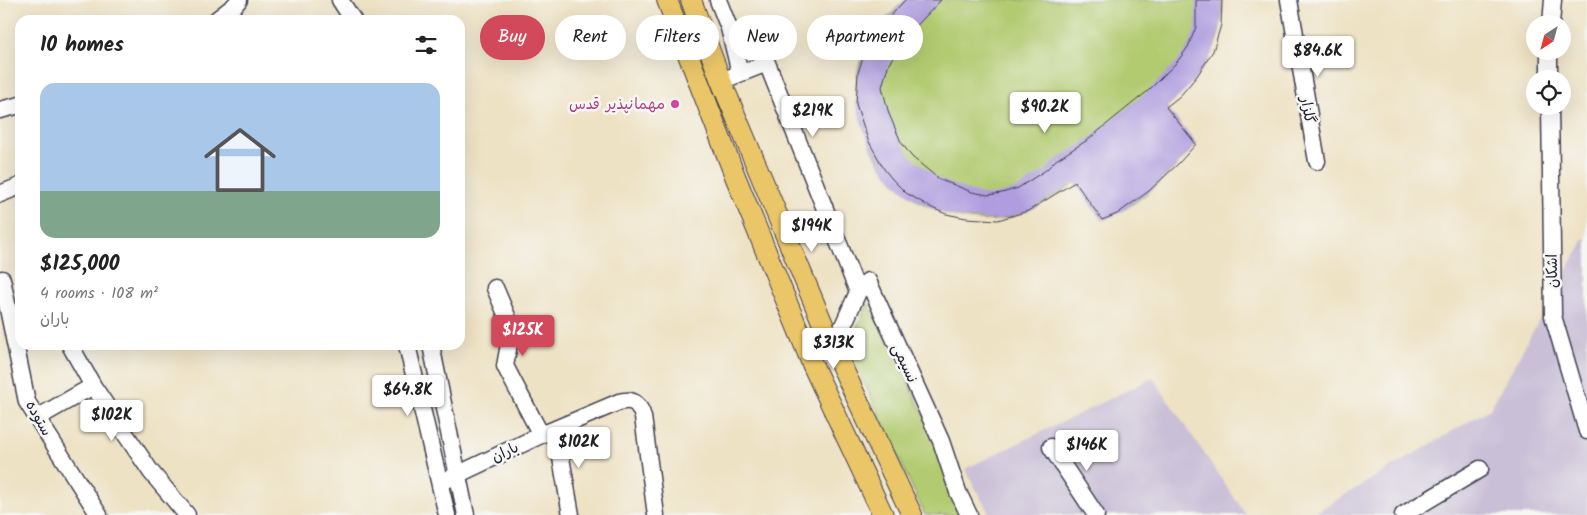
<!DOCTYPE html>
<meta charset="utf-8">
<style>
:root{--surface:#fff;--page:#f2f2f2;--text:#222;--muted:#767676;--line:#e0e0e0;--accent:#d1495b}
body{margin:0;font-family:Kalam,"Playpen Sans Arabic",sans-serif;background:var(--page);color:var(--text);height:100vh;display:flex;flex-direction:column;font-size:19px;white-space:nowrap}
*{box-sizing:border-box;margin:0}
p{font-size:16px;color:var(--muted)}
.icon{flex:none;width:28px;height:28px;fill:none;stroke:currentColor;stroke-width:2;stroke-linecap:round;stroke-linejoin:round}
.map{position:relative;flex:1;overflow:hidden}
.details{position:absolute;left:15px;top:15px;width:450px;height:335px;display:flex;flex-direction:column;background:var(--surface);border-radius:15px;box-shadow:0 5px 20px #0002}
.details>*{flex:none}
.top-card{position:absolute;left:480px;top:15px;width:475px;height:45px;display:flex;gap:10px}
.needle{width:32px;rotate:216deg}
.buttons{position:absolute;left:1526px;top:15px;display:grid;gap:10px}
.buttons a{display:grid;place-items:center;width:45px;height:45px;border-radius:50%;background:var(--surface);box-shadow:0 5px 20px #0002;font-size:25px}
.price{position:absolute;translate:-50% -42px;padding:0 11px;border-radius:5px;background:#fff;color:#222;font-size:16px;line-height:32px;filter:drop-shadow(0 1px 2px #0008)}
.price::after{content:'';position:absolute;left:50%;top:30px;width:15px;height:11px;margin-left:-8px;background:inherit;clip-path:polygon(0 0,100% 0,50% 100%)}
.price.on{background:var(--accent);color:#fff}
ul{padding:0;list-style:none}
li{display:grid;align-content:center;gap:10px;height:265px;padding:0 25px}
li+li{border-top:1px solid var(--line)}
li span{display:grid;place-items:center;height:155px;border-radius:15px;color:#555}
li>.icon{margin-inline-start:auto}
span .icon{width:90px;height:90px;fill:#fffc;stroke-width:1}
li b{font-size:21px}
h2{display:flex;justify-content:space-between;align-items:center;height:60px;padding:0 25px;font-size:21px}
.chip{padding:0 18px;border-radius:22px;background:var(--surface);box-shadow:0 5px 20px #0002;font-size:18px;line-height:45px}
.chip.on{background:var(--accent);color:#fff}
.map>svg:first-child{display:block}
</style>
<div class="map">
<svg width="1587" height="515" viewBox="0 0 1587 515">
<rect width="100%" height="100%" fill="#f6f6f2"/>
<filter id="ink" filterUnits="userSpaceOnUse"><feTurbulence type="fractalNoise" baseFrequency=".02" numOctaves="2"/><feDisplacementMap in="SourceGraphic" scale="10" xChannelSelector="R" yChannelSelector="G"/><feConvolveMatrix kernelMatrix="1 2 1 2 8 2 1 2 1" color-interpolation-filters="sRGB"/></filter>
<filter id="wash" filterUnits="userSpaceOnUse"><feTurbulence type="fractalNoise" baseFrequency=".0096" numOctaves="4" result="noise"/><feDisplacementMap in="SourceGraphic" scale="20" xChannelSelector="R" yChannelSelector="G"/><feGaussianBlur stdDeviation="1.12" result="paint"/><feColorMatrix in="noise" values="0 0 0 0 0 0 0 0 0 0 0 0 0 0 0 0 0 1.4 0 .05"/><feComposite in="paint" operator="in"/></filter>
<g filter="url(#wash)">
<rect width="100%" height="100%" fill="#eee2c4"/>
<!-- industrial -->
<path fill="#c9bfd7" d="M1587,238V515H1311L1490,409L1584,239Z
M1153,378L1246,515H990L965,469Z"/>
<!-- green -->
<path fill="#b2cb71" stroke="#6a7656" d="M905,0H1222C1224,47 1200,78 1166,107L1196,144C1170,173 1140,206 1102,220L1075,182C1057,196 1020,218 997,220C959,223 916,207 891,178C879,164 871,148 865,131C854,101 853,72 867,43C875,29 894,11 905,0Z
M868,303L931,429L961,515H925L848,347Z"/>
<g id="blocks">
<!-- building -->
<path fill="#af9ddf" d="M905,0H941L907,36L897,49L888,66L882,87L889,114L901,142L912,157L939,179L972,192L988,195L1002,193L1018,188L1046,170L1056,160L1089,139L1107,124L1149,90L1177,62L1188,47L1196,27V0H1222L1221,25L1213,51L1197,76L1180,96L1166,107L1196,144L1179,163L1149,191L1117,214L1102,220L1075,182L1028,211L998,220L966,218L946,214L932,208L906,193L892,179L884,169L868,140L856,104L858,73L868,41Z
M754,35L759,54L749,57L744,38Z"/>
</g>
</g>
<g filter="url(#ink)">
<use href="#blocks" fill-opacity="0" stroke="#413f50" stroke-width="1"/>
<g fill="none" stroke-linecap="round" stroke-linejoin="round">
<!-- minor casing -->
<g stroke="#413f50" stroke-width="19">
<path id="minor" d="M340,0L353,20
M718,0L729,28L740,73
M1289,0L1317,161
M216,20L234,6L239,0
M1551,24L1553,0
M1549,79V51
M721,81L767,63L858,292
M1550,106L1553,316L1587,431
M0,110L20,105
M0,194L20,186
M2,279L27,402L99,515
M495,288L512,328L505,366L541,435
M70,345L93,386L151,472L187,515
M407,345L447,515
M431,345L466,515
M833,348L858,292L868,281L941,441L958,492L969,515
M37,418L93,386
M556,429L571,515
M1051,447L1096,515
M440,483L541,435L619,402C633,398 639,403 643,417L656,515
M1403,515L1480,469"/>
</g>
<!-- major casing -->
<g stroke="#413f50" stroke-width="22">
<path id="major" d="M667,0L735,176L813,366L883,515
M691,0L721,81L833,348L912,515"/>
</g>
<!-- minor -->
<use href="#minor" stroke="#fff" stroke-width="16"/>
<!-- major -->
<use href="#major" stroke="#ebc669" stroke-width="20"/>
</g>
</g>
<!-- markers -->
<circle fill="#d1479c" stroke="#f6f6f2" stroke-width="2" cx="675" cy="104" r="5"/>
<g text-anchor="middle" stroke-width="5" stroke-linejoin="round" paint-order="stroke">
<!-- hotel labels -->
<g font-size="15" fill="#b23c85" stroke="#f6f6f2" text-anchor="end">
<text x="665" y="109">مهمانپذیر قدس</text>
</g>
<!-- street labels -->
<g font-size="15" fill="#22223b" stroke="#f6f6f2">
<text transform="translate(1308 110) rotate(80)" y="5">گلزار</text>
<text transform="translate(1552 271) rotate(-91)" y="5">اشکان</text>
<text transform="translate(905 363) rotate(65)" y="5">نسیمی</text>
<text transform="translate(39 418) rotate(61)" y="5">ستوده</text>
<text transform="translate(505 452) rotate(-25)" y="5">باران</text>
</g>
</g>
</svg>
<div class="buttons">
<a><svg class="needle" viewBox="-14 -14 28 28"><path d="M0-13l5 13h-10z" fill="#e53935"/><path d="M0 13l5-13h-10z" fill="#767676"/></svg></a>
<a><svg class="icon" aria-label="locate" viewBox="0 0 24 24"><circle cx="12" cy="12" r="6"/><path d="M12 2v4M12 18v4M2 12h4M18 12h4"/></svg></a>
</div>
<b class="price" style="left:1318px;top:78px">$84.6K</b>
<b class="price" style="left:1045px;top:134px">$90.2K</b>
<b class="price" style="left:813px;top:138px">$219K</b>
<b class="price" style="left:812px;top:253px">$194K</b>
<b class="price on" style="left:523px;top:357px">$125K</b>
<b class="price" style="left:834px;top:370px">$313K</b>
<b class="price" style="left:408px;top:417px">$64.8K</b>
<b class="price" style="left:112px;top:442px">$102K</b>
<b class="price" style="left:579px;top:469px">$102K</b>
<b class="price" style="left:1087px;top:472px">$146K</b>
<div class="top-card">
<a class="chip on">Buy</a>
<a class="chip">Rent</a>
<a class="chip">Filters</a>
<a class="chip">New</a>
<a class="chip">Apartment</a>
</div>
<section class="details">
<h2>10 homes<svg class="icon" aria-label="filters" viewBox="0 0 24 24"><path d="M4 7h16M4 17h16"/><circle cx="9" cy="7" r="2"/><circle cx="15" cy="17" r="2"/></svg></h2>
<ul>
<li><span style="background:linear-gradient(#a9c7e8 70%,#7fa58c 0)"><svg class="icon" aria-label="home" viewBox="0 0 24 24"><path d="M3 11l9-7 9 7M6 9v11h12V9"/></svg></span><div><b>$125,000</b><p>4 rooms · 108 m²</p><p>باران</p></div></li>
</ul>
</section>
</div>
